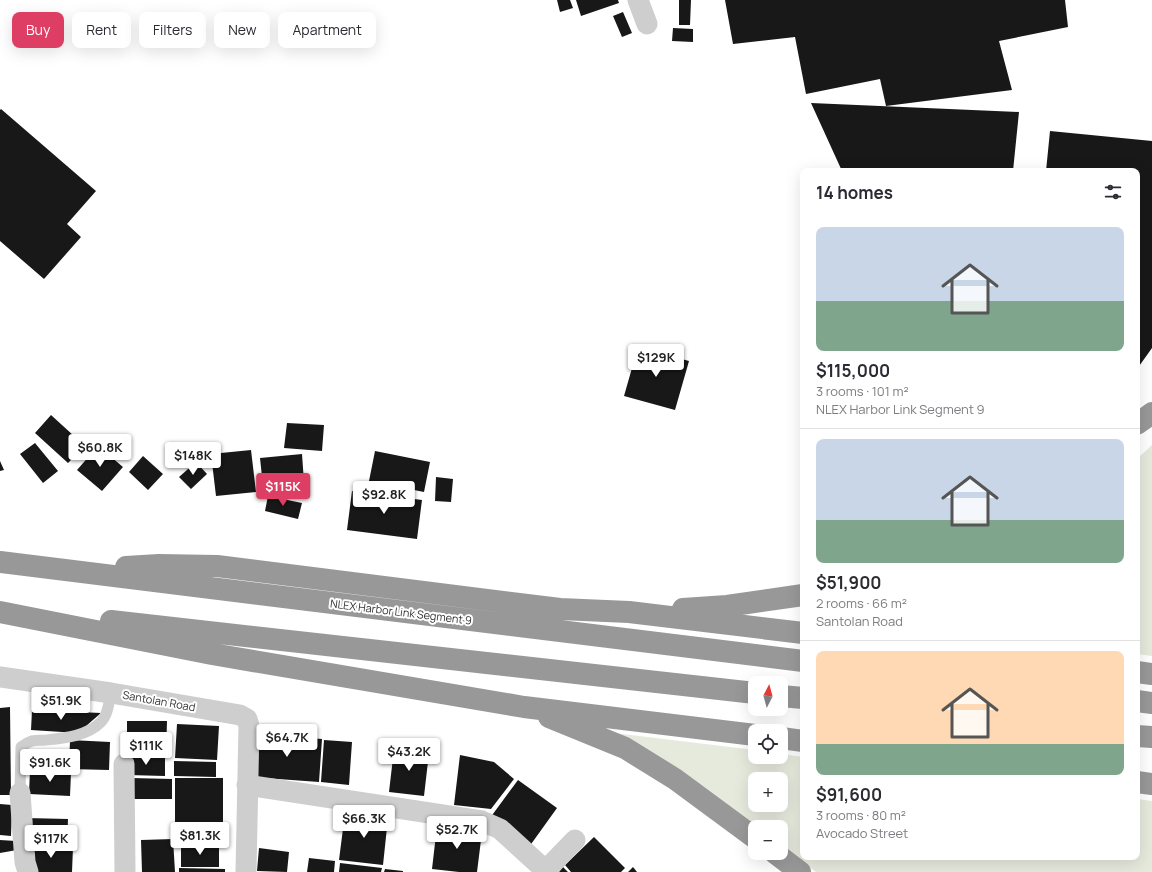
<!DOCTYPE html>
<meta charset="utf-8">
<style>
:root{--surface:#fff;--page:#f7f7f7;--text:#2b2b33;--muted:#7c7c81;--line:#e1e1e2;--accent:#de3e64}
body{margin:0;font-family:Manrope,sans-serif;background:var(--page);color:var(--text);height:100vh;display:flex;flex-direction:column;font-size:15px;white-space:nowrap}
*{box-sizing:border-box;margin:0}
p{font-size:13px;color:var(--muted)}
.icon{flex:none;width:22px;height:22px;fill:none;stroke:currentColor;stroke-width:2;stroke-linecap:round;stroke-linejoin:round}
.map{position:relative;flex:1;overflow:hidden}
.side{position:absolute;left:800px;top:168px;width:340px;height:692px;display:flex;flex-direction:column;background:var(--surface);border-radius:8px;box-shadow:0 4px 16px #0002}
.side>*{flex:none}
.banner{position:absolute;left:12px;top:12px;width:380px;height:36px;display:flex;gap:8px}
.needle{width:26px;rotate:6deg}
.tools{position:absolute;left:748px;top:676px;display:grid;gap:8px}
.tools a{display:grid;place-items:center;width:40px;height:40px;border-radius:8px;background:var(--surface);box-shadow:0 4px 16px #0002;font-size:20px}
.price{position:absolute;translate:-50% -34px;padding:0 9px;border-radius:4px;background:#fff;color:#222;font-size:13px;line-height:26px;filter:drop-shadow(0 1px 2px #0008)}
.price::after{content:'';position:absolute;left:50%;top:24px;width:12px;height:9px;margin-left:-6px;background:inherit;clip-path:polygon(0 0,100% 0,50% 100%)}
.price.selected{background:var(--accent);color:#fff}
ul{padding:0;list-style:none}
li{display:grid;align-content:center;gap:8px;height:212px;padding:0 16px}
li+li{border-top:1px solid var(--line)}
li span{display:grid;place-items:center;height:124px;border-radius:8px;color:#555}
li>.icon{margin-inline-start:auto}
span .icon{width:72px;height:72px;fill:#fffc;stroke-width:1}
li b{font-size:17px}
h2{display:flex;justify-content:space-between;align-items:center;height:48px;padding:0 16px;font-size:17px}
.tag{padding:0 14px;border-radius:8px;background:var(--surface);box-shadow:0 4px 16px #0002;font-size:14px;line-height:36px}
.tag.selected{background:var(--accent);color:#fff}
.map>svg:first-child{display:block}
</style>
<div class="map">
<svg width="1152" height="872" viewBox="0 0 1152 872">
<rect width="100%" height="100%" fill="#fff"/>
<!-- green -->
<path fill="#e6eadd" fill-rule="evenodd" d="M1152,445V656L1137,654V459Z
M614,733L755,750V757H781V754L803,757V857H1137V799L1152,801V872H816L781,845V827H757ZM755,779H781V805H755Z"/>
<!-- building -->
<path fill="#181818" d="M557,0H570L573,8L560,12Z
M576,0H618L619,3L581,16Z
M679,0H691L690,25H679Z
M725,0H1065L1068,27L999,41L1012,90L886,106L880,79L806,94L795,37L733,44Z
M623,12L632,33L622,37L613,16Z
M673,28L693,29V42L672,41Z
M811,103L1019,112L1013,171H842Z
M1,109L96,191L67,224L81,237L44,279L0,241V110Z
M1050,131L1152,141V348L1137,369V171H1046Z
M638,347L689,361L675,410L624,396Z
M51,415L85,446L68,463L35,433Z
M287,423L324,425L322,451L284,448Z
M35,443L58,471L43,483L20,454Z
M98,446L123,467L102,491L77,470Z
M251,450L256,492L216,496L211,454Z
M375,451L430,462L424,492L369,481Z
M302,454L304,482L263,486L260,458Z
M143,456L163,474L148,490L129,472Z
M0,461L4,470L0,471Z
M196,462L207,474L191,489L179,477Z
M436,477L453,479L451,502L435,501Z
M352,491L422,500L417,539L347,530Z
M268,496L302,503L298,519L265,511Z
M10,707L11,795H0V708Z
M32,710L101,713L78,733L31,730Z
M127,721H167L166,756L127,755Z
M177,724L219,726L217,760L175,758Z
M256,734L322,739L319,782L252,777Z
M70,740L110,742L109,770L69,769Z
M324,740L352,742L349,785L321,782Z
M394,749L429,753L424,796L389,792Z
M460,755L494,762L514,779L491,809L454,805Z
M128,756L165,757V776L128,775Z
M174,761L216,762V777L174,776Z
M30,770L71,773L70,796L29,794Z
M131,778L172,779V799H131Z
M175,778H223V824H175Z
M518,780L557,808L529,847L490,818Z
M0,804L12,805L11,836L0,835Z
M345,813L388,818L383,865L339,860Z
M26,818L68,819L67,845L25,844Z
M176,825H221V844H176Z
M437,826L482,832L477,872H459L432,869Z
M594,837L625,868L621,872H571L565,865Z
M173,839L175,872H142L141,840Z
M0,840L16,841L17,850L0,853Z
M181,845H219V867H181Z
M31,846L73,847L72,872H30Z
M259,848L289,852L287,872L257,871Z
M309,858L335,861L334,872H307Z
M340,863L382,868L381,872H339Z
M563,867L568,872H559Z
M633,867L637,872H628Z
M179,868L225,869V872H179Z
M385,869L403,871V872H384Z"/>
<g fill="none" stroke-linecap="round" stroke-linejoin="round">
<!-- service -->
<path stroke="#cecece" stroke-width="11" d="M20,793L21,747C32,739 33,741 46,740C65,738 87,736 101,722C108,715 109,702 111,693"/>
<!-- minor -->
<path stroke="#cecece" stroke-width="21" d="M638,0L647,24
M0,677L111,693L240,715L247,719L249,726L246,872
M124,764L125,872
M247,785L482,821L500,829L545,870
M20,793L25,862L28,872
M544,872L575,840"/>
<!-- motorway -->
<path stroke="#989898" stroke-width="22" d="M1137,424L1152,413
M0,562L803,661
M126,567L159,565L217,566L560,609L629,612L803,633
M683,609L727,606L803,595
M0,612L212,654L524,707L755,735
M111,621L755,693
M1137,672L1152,674
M781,696L803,698
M1137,701L1152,703
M549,717L625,748L675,779L755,838
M1137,736L1152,737
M781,738L803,741
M1137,782L1152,784
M775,853L800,872"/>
</g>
<g text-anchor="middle" stroke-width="4" stroke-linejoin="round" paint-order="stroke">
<!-- street labels -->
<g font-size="11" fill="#313131" stroke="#fff">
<text transform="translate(401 612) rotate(7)" y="4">NLEX Harbor Link Segment 9</text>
<text transform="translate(159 701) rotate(10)" y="4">Santolan Road</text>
</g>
</g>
</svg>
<div class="tools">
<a><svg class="needle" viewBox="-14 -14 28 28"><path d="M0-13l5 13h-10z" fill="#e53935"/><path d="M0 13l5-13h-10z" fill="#7c7c81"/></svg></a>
<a><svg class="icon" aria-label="locate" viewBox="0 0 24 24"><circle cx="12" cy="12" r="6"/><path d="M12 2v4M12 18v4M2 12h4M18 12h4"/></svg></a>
<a>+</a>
<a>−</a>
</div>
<b class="price" style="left:656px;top:378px">$129K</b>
<b class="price" style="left:100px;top:468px">$60.8K</b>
<b class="price" style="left:193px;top:476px">$148K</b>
<b class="price selected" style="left:283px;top:507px">$115K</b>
<b class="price" style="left:384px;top:515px">$92.8K</b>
<b class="price" style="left:61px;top:721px">$51.9K</b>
<b class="price" style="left:287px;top:758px">$64.7K</b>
<b class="price" style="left:146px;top:766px">$111K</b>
<b class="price" style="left:409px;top:772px">$43.2K</b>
<b class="price" style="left:50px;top:783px">$91.6K</b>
<b class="price" style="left:364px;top:839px">$66.3K</b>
<b class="price" style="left:457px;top:850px">$52.7K</b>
<b class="price" style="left:200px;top:856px">$81.3K</b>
<b class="price" style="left:51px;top:859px">$117K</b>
<div class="banner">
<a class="tag selected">Buy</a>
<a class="tag">Rent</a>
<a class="tag">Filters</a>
<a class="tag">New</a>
<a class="tag">Apartment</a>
</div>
<section class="side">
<h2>14 homes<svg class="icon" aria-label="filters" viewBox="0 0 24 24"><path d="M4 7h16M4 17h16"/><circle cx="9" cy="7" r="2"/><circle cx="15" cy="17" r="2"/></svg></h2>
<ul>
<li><span style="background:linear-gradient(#c9d6e8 60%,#7fa58c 0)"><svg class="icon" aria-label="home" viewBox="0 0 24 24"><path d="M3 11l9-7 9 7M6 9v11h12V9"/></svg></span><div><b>$115,000</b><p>3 rooms · 101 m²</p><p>NLEX Harbor Link Segment 9</p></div></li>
<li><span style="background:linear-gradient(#c9d6e8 65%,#7fa58c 0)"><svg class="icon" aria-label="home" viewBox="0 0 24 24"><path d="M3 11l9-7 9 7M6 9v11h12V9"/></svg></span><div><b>$51,900</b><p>2 rooms · 66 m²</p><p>Santolan Road</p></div></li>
<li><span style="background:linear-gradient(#ffd9b3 75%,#7fa58c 0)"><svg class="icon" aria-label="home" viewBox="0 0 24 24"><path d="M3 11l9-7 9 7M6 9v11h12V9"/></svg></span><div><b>$91,600</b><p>3 rooms · 80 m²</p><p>Avocado Street</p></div></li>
</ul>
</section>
</div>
